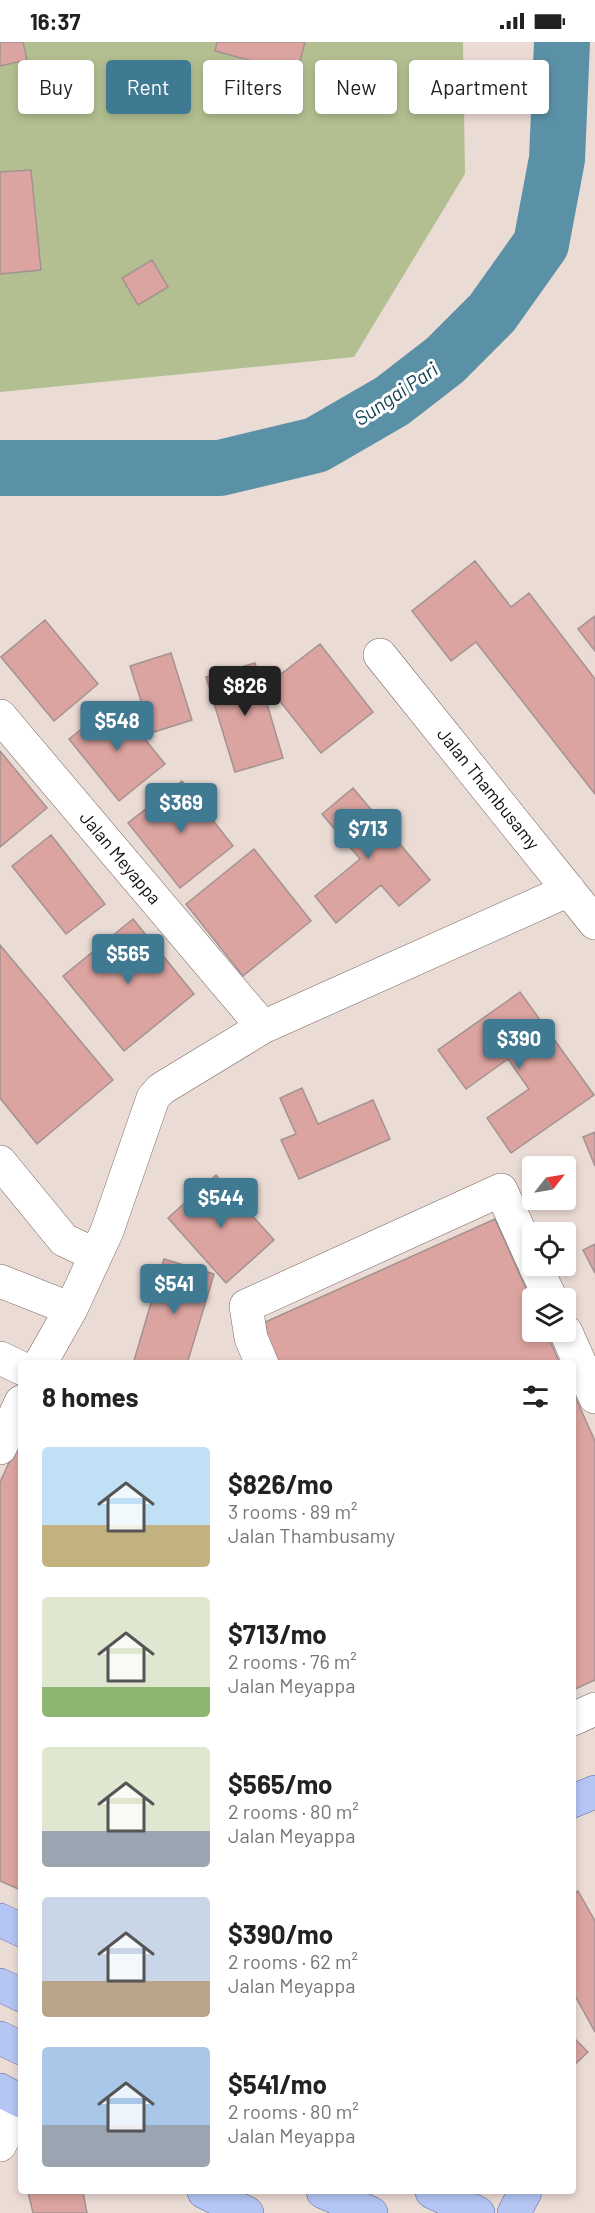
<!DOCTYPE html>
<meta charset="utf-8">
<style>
:root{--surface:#fff;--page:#f2f2f2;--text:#222;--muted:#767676;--accent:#3f7992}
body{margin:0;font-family:Barlow,sans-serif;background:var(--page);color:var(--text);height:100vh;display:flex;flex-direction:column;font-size:22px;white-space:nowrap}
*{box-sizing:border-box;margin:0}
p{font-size:20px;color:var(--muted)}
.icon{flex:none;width:33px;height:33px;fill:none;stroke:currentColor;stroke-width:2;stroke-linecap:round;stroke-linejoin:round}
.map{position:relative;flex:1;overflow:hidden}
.details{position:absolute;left:18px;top:1318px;width:558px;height:834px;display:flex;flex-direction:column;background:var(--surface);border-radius:6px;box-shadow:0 3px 9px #0003}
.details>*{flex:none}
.hud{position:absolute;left:18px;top:18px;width:560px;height:54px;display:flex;gap:12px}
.needle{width:39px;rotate:59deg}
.tools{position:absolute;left:522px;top:1114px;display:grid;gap:12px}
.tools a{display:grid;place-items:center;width:54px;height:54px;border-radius:6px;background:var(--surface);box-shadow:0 3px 9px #0003;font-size:30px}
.price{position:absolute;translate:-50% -51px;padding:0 14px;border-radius:6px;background:var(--accent);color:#fff;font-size:20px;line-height:39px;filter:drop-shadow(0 2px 3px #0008)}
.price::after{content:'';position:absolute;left:50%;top:36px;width:18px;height:14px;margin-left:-9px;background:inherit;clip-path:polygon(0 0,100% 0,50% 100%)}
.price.selected{background:#222;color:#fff}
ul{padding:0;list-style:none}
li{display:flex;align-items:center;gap:18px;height:150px;padding:0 24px}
li span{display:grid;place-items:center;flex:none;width:168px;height:120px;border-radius:6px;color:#555}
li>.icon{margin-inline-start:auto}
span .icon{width:72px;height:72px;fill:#fffc;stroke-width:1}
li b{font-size:26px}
h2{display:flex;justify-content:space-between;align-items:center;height:72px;padding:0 24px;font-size:26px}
.chip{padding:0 21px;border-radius:6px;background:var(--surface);box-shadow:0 3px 9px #0003;font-size:21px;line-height:54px}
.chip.selected{background:var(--accent);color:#fff}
.status{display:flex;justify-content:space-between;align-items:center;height:42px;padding:0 30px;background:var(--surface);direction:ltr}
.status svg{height:16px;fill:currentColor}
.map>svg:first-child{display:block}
</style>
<div class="status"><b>16:37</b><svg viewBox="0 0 49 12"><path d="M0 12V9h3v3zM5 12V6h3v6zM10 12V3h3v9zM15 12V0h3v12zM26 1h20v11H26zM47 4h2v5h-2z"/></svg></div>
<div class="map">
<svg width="595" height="2171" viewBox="0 0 595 2171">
<rect width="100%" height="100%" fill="#ebdbd5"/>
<!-- green -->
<path fill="#b3bf90" d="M0,0H463L465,132L354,315L0,350Z"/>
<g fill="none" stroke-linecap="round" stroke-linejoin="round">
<!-- river -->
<path stroke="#5b91a7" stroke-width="56" d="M0,426H220L316,403L392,359L445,318L492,271L541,202L557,117L562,0"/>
</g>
<!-- building -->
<path fill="#dca4a0" stroke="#a39291" stroke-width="1.5" d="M0,0H23L27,18L0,24Z
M217,0H305L297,31L215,9Z
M31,128L41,228L0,232V130Z
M152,218L168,245L138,263L122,236Z
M475,519L511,565L529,551L595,637V752L476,600L451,619L412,569Z
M595,574V609L578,587Z
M45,578L98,642L54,679L1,615Z
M320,602L373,670L321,711L267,643Z
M171,611L192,678L151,691L130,624Z
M255,621L283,716L235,730L206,635Z
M115,660L165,722L119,759L69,697Z
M0,709L47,766L0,805Z
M182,739L233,804L180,846L128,781Z
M353,746L430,838L399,864L381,843L336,881L315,854L360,817L322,772Z
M51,793L105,862L66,892L12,824Z
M254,807L311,879L243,934L186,862Z
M133,877L194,952L124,1009L63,934Z
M0,903L113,1038L37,1102L0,1056Z
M520,950L594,1053L511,1111L487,1076L529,1047L508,1017L466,1047L438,1008Z
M302,1046L318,1082L373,1058L390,1097L299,1137L281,1098L296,1092L280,1056Z
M595,1090V1124L583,1095Z
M216,1133L274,1198L226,1241L168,1176Z
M495,1177L532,1260V1290H546L560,1322H279L261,1282Z
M595,1202V1231L583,1208Z
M164,1217L214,1232L187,1322H133Z
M573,1350L595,1399V1638L573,1648Z
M21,1395V1848L0,1839V1440Z
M578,1849L595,1879V1990L573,1950V1852Z
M573,1995L588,2010L573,2024Z
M28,2150H83L87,2171H33Z"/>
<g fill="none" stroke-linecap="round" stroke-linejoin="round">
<!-- minor casing -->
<g stroke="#746661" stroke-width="34">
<path id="minor" d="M380,613L595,881
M0,674L263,985
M0,1120L64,1198L96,1213
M535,1224L551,1257
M0,1239L71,1267
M566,1290L595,1355
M0,1316L21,1326
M40,1322L71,1267L107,1189L153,1056L161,1047L263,985L569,848
M262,1322L251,1296L246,1264L501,1148L532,1217
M0,1406L21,1360
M573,1677L595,1667
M0,2103L21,2061"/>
</g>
<!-- major casing -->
<g stroke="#5b6c9e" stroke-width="34">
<path id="major" d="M573,1759L595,1750
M0,1878L21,1888
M0,1943L21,1953
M0,1996L21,2006
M0,2048L21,2059
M204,2150L247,2171
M323,2150L371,2171
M432,2150L478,2171
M514,2171L525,2150"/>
</g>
<!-- minor -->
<use href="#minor" stroke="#fff" stroke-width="33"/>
<!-- major -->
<use href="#major" stroke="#b5c5f4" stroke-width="33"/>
</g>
<g text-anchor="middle" stroke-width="6" stroke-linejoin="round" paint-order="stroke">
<!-- street labels -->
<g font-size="18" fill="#120d0b" stroke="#fff">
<text transform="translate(488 747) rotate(51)" y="6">Jalan Thambusamy</text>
<text transform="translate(120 816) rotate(50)" y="6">Jalan Meyappa</text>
</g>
<!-- water labels -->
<g font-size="20" font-style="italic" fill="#114152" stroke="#fff">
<text transform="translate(396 352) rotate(-34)" y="7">Sungai Pari</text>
</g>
</g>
</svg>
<div class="tools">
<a><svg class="needle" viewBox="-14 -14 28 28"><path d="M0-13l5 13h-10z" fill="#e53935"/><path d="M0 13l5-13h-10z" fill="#767676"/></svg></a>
<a><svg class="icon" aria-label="locate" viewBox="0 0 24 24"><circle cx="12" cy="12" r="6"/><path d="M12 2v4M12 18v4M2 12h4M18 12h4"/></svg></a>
<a><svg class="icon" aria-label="layers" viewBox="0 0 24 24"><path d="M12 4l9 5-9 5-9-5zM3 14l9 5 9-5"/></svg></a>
</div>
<b class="price selected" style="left:245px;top:675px">$826</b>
<b class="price" style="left:117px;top:710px">$548</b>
<b class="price" style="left:181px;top:792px">$369</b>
<b class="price" style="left:368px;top:818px">$713</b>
<b class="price" style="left:128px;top:943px">$565</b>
<b class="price" style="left:519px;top:1028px">$390</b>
<b class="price" style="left:221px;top:1187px">$544</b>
<b class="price" style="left:174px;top:1273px">$541</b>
<div class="hud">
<a class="chip">Buy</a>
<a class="chip selected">Rent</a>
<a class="chip">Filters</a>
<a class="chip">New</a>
<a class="chip">Apartment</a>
</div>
<section class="details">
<h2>8 homes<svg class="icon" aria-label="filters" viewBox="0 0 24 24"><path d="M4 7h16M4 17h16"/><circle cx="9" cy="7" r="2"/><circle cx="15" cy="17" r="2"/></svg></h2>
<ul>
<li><span style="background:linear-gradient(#bfe0f5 65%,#c2b280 0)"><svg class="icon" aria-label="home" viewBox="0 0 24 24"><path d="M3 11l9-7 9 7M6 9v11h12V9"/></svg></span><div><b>$826/mo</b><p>3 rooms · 89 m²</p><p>Jalan Thambusamy</p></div></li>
<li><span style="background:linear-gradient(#dfe7d0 75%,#8fb573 0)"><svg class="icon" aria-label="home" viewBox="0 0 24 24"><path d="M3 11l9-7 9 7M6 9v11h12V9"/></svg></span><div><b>$713/mo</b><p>2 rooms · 76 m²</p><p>Jalan Meyappa</p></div></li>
<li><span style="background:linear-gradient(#dfe7d0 70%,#9aa5b1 0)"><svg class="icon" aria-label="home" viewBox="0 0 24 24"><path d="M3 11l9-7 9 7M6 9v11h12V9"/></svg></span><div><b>$565/mo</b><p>2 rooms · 80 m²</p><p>Jalan Meyappa</p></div></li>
<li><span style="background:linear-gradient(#c9d6e8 70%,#b9a48a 0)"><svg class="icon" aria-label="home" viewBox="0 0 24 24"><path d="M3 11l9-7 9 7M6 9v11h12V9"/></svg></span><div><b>$390/mo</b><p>2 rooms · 62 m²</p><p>Jalan Meyappa</p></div></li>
<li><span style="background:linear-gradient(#a9c7e8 65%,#9aa5b1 0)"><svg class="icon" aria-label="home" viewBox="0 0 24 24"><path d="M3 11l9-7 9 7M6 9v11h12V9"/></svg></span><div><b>$541/mo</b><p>2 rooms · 80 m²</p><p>Jalan Meyappa</p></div></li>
</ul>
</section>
</div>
